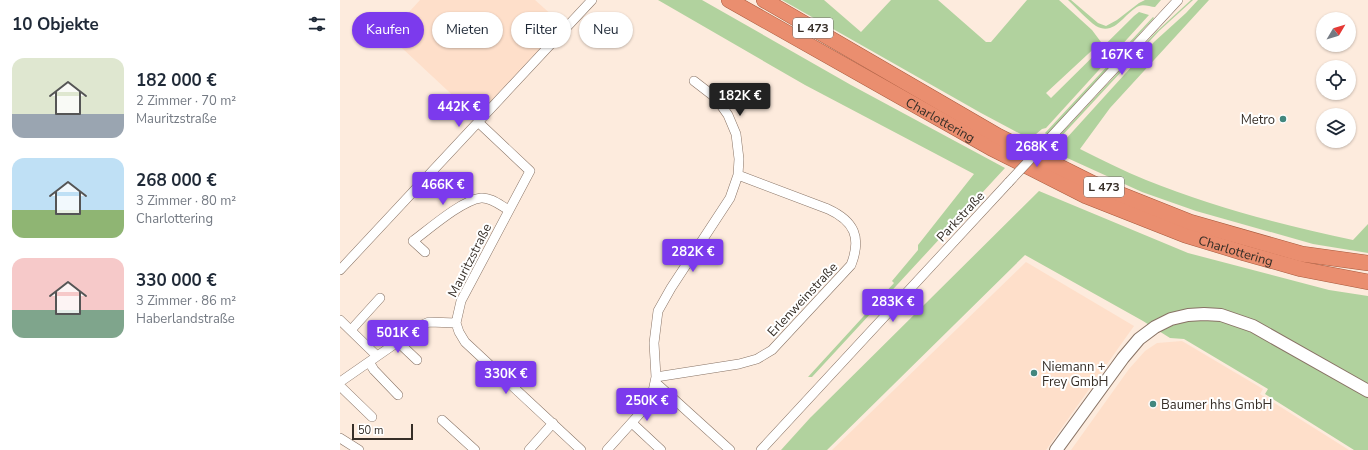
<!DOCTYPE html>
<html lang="de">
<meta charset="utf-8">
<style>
:root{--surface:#fff;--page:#f2f2f3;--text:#1f2937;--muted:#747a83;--accent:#7c3aed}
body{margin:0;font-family:"Nunito Sans",sans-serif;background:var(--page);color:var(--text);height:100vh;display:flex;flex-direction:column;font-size:15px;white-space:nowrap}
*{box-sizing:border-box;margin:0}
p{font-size:13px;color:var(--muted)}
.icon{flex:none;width:22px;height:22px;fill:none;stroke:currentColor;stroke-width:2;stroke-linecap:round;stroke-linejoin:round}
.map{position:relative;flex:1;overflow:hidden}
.sheet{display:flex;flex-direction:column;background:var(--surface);width:340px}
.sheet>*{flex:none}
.banner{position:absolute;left:12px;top:12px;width:380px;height:36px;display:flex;gap:8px}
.needle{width:26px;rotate:52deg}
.fabs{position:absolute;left:976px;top:12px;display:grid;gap:8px}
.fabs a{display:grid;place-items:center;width:40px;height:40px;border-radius:50%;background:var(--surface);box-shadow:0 1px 3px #0004;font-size:20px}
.scale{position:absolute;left:12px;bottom:10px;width:61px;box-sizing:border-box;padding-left:4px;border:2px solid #362e27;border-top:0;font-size:11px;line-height:14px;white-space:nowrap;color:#362e27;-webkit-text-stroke:3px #fff;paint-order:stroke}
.price{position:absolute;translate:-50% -34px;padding:0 9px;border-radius:4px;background:var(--accent);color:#fff;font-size:13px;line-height:26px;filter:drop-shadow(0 1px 2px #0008)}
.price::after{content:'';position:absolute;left:50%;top:24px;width:12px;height:9px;margin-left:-6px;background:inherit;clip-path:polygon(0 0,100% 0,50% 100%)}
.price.active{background:#222;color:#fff}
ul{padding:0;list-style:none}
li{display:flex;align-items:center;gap:12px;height:100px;padding:0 12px}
li span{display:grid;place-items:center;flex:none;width:112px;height:80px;border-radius:12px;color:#555}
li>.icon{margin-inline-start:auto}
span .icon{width:48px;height:48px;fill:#fffc;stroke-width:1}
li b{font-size:17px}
h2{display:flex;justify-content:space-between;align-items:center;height:48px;padding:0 12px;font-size:17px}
.tag{padding:0 14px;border-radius:18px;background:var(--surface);box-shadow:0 1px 3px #0004;font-size:14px;line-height:36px}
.tag.active{background:var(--accent);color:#fff}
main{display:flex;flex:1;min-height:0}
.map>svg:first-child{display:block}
</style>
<main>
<section class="sheet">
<h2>10 Objekte<svg class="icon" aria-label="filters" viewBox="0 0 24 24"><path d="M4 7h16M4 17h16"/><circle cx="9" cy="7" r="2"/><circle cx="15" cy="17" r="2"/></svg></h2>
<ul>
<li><span style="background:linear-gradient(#dfe7d0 70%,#9aa5b1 0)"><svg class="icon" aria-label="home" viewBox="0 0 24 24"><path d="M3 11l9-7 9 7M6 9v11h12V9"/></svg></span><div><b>182 000 €</b><p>2 Zimmer · 70 m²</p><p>Mauritzstraße</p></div></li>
<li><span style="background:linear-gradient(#bfe0f5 65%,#8fb573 0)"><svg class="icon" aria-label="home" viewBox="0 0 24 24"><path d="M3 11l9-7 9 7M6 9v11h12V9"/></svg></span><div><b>268 000 €</b><p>3 Zimmer · 80 m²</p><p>Charlottering</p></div></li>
<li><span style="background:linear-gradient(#f6c9c9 65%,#7fa58c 0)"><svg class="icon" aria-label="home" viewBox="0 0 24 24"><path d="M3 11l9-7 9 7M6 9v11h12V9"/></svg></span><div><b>330 000 €</b><p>3 Zimmer · 86 m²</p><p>Haberlandstraße</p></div></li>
</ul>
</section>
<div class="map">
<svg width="1028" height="450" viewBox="0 0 1028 450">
<rect width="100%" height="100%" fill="#fdebdd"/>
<!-- built -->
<path fill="#fedfca" d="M80,0H195L223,25L137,118L48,35Z
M686,262L794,326L706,450H492Z
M842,341L923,389L920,394L1009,450H731L789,369L805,351L817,343Z"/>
<!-- green -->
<path fill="#b1d29e" d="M318,0H362L511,85L665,168L472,377H468L554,283L552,281L578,250V245L634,174L465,85Z
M442,0H484L521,32L551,0H598L646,42H651L687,0H719L752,30L761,42L706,93L711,98L794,16L799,12L809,15L706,128L702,129L690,139L641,113Z
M728,0H731L758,23L766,26L777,20L799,3L805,0H821L815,7C810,7 804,4 799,6C785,12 775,37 756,26C746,19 737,8 728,0Z
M851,0H853L819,31L718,140L716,139L816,32Z
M858,0H869L770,108L740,149C762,160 784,171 806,180C873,207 943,225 1013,240L1028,224V253L973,244L856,211L802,192L714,152L814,42L846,13Z
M813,17L814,18L707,135L705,133Z
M699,191L848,253L989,290L1028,296V450H1014L925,394L928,389L844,339L830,338L803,321L685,255L487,450H441L470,418Z"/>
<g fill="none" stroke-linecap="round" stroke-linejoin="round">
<!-- minor casing -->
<g stroke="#887365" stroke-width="10">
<path id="minor" d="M710,138L838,0
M85,252L73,241C88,230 122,200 141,198C151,197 161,206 169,210
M0,270L252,0
M0,320L37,356
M116,323L121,301L190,171L138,122
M116,323L119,332L125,342L241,450
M11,330L40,298
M58,342L77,360
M29,362L34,370L58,395
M316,377L399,364L417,359L432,350L511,265C522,237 514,221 488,209L398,175
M0,382L82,325L89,322L116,323
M315,382L390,450
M0,386L32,417
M102,420L135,450
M292,423L321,450
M0,438L19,450
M189,450L213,423
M267,450L303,410L312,396L316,377L314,343L318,311L331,288L390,198L398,175L399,159L396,134L388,115L376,98L354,81
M421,450L669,182"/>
</g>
<!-- secondary casing -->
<g stroke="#887365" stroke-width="14">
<path id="secondary" d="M716,450L783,358L799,339L815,327L831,319L848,315L864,314L881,315L913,326L1028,391"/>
</g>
<!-- trunk casing -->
<g stroke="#a75a3e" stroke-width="16">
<g id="trunk">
<path id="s1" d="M389,0L651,148L746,196L845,235L904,253L961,269L1028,282"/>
<path d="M424,0L658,136L752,183L850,222L962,254L1028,263"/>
</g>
</g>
<!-- minor -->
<use href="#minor" stroke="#fff" stroke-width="9"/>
<!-- secondary -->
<use href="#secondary" stroke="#fff" stroke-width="12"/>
<!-- trunk -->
<use href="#trunk" stroke="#ea8e6f" stroke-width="15"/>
<!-- minor-bridge casing -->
<g stroke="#887365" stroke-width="10" stroke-linecap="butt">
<path id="minor-bridge" d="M669,182L710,138"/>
</g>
<!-- minor-bridge -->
<use href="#minor-bridge" stroke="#fff" stroke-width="9"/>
</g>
<!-- markers -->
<g fill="#42877e" stroke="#fff" stroke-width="1.5">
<circle cx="943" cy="119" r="4"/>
<circle cx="694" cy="373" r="4"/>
<circle cx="813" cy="404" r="4"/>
</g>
<g text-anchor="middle" stroke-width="4" stroke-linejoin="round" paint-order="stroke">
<!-- shield labels -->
<g fill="#fff" stroke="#726d68" stroke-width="1">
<rect x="453" y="18" width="40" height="20" rx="3"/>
<rect x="744" y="177" width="40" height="20" rx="3"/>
</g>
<g font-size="12" font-weight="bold" fill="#362e27">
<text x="473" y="32">L 473</text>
<text x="764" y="191">L 473</text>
</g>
<!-- poi labels -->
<g font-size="13" fill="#362e27" stroke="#fff" text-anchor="start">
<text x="935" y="124" text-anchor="end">Metro</text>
<text x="702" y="371">Niemann +<tspan x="702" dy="15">Frey GmbH</tspan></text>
<text x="821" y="409">Baumer hhs GmbH</text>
</g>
<!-- street labels -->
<g font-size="13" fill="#362e27" stroke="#fff">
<text dy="5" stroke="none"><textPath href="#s1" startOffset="243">Charlottering</textPath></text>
<text transform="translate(620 216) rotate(-47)" y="5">Parkstraße</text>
<text dy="5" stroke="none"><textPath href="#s1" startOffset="567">Charlottering</textPath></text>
<text transform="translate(129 260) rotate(-63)" y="5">Mauritzstraße</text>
<text transform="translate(462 299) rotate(-47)" y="5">Erlenweinstraße</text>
</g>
</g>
</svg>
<div class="fabs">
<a><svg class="needle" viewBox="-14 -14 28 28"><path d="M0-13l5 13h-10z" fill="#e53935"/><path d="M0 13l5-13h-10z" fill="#747a83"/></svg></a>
<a><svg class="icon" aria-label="locate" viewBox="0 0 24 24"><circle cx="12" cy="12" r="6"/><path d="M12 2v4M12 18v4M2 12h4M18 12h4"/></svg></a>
<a><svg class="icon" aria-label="layers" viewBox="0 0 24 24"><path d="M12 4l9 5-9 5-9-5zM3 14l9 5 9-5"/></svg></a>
</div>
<div class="scale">50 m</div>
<b class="price" style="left:782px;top:76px">167K €</b>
<b class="price active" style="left:400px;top:117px">182K €</b>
<b class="price" style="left:119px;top:128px">442K €</b>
<b class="price" style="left:697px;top:168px">268K €</b>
<b class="price" style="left:103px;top:206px">466K €</b>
<b class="price" style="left:353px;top:273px">282K €</b>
<b class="price" style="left:553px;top:323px">283K €</b>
<b class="price" style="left:58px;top:354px">501K €</b>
<b class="price" style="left:166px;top:395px">330K €</b>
<b class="price" style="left:307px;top:422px">250K €</b>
<div class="banner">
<a class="tag active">Kaufen</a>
<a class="tag">Mieten</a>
<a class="tag">Filter</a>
<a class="tag">Neu</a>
</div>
</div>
</main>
